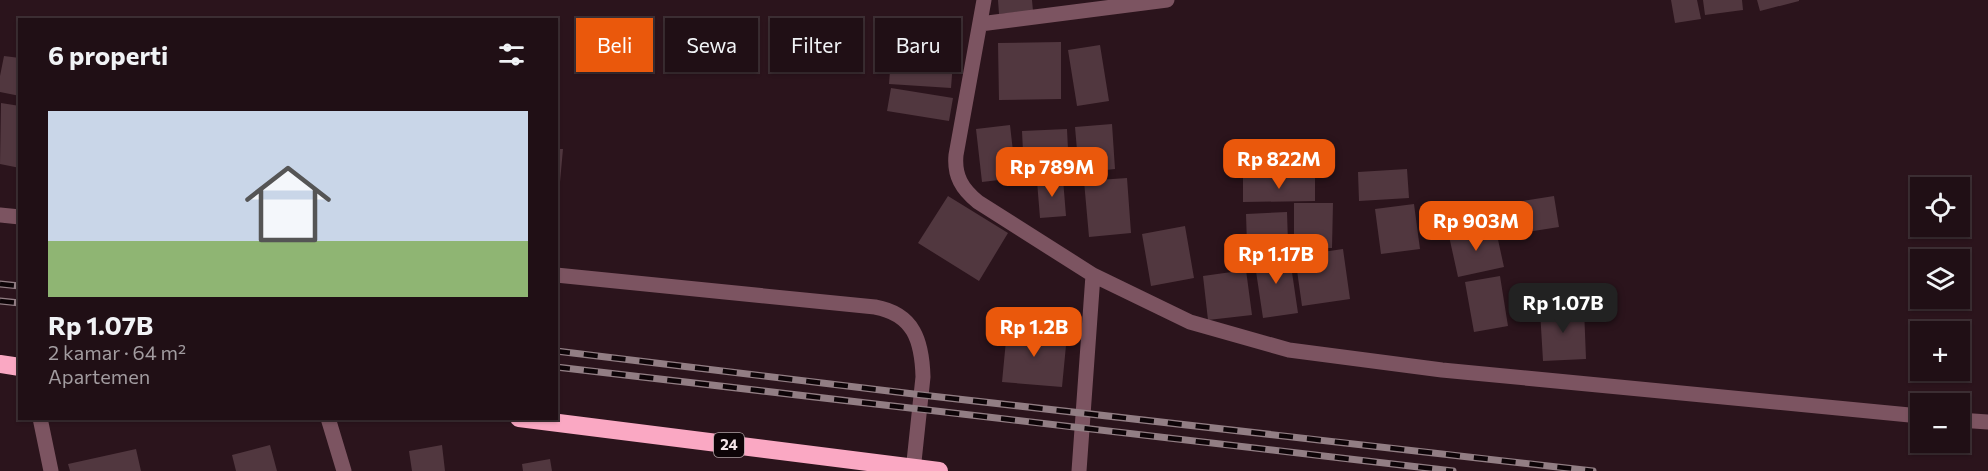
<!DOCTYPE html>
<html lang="id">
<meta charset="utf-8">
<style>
:root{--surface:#200f15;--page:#28181e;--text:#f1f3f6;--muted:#a29ca0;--line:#3d2f34;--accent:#ea580c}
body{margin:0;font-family:Commissioner,sans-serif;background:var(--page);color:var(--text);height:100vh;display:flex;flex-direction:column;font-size:22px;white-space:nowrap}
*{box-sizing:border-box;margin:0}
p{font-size:20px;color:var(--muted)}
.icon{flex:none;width:33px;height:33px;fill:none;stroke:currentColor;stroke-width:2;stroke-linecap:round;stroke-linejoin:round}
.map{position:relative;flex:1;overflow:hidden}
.side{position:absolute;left:18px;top:18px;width:540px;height:402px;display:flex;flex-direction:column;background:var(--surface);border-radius:0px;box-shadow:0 2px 4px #0004,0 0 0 2px var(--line)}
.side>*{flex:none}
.guide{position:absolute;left:576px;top:18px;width:570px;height:54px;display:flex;gap:12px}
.buttons{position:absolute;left:1910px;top:177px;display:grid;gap:12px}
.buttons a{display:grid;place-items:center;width:60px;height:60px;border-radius:0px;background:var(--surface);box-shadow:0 2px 4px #0004,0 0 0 2px var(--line);font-size:30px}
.price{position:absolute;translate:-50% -51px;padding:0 14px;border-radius:12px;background:var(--accent);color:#fff;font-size:20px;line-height:39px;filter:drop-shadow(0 2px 3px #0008)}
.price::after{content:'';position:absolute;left:50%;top:36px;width:18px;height:14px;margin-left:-9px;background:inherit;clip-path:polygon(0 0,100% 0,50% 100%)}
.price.current{background:#222;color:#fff}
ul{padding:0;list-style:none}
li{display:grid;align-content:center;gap:12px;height:318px;padding:0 30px}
li span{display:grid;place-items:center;height:186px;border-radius:0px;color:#555}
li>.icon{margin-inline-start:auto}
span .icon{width:108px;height:108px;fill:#fffc;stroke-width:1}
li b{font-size:26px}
h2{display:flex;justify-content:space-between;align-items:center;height:72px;padding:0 30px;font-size:26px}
.pill{padding:0 21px;border-radius:0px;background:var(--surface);box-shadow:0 2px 4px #0004,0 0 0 2px var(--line);font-size:21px;line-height:54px}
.pill.current{background:var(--accent);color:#fff}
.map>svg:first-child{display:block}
</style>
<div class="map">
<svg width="1988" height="471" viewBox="0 0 1988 471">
<rect width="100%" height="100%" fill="#2b141c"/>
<!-- building -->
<path fill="#51373f" d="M998,0H1032L1033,11L999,14Z
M1671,0H1697L1701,19L1675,23Z
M1703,0H1742L1743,10L1705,15Z
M1757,0H1799V1L1760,11Z
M1061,42V99L999,100L998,43Z
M1100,45L1109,101L1077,106L1068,50Z
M4,56L20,58V96L0,92V76Z
M891,58L953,62L951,88L889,84Z
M891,88L953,98L949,121L887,111Z
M1,103L20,106V168L0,164Z
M1112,124L1115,169L1079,173L1075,127Z
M1010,125L1016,178L982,182L976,129Z
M1067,129L1069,170L1024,173L1022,131Z
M1262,144L1321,146L1320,170L1261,169Z
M556,149H563L558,204H556Z
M1407,169L1409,198L1359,201L1358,172Z
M1315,177V201L1243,202V178Z
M1127,178L1131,233L1089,237L1084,181Z
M1063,179L1066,216L1040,218L1037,181Z
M948,196L1008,233L979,281L918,243Z
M1554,196L1559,227L1527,232L1523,201Z
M1294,203H1333L1332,248H1294Z
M1414,204L1420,249L1381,254L1375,209Z
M1287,212L1288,243L1247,245L1246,214Z
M1185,226L1194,278L1151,286L1142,234Z
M1495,226L1504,267L1458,277L1449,236Z
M1343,249L1350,299L1302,306L1295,256Z
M1289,252L1298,313L1263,318L1254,258Z
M1246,270L1252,315L1208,320L1203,276Z
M1500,276L1508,326L1474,332L1465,282Z
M1584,308L1586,359L1543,361L1540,310Z
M1007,330L1067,335L1062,387L1002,382Z
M270,445L277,471H236L232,455Z
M442,445L445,471H412L409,451Z
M136,449L141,471H70L68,464Z
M550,459L552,471H523L522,464Z"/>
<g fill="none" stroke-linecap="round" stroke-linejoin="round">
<!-- minor -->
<path stroke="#7c5461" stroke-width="15" d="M984,0L956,155C954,176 962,189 978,202L1093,275L1079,471
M980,24L1167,0
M0,215L20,217
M556,275L875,307C914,314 922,341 923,377L913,471
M1093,275L1190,322L1289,350L1442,370L1920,416
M40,418L51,471
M328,418L344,471
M1959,420L1988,422"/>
<!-- highway -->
<path stroke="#faa8c3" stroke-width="18" d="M0,364L20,367
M519,418L939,471"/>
<!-- rail casing -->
<g stroke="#927e84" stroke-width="7">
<path id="rail" d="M0,284L20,286
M0,301L20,303
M556,351L922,395L1593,471
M556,367L1453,471"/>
</g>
<!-- rail -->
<use href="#rail" stroke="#0d0407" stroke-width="4.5" stroke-dasharray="14" stroke-linecap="butt"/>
</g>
<g text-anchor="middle" stroke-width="5" stroke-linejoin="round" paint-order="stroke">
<!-- shield labels -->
<rect fill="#0d0407" stroke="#afa1a4" stroke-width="1.5" x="714" y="433" width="30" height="24" rx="4.5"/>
<g font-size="15" font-weight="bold" fill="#f4e4e8">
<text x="729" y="450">24</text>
</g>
</g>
</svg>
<div class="buttons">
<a><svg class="icon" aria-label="locate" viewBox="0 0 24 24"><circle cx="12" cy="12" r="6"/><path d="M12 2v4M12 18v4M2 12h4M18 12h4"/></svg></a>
<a><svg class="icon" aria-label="layers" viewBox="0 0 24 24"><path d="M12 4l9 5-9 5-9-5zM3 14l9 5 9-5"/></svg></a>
<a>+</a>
<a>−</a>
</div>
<b class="price" style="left:1279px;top:190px">Rp 822M</b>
<b class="price" style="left:1052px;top:198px">Rp 789M</b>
<b class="price" style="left:1476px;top:252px">Rp 903M</b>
<b class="price" style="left:1276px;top:285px">Rp 1.17B</b>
<b class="price current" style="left:1563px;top:334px">Rp 1.07B</b>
<b class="price" style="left:1034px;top:358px">Rp 1.2B</b>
<div class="guide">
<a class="pill current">Beli</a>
<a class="pill">Sewa</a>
<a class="pill">Filter</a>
<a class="pill">Baru</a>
</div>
<section class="side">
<h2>6 properti<svg class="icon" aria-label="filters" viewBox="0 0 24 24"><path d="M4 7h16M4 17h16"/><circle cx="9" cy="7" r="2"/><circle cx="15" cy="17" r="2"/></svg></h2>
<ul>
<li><span style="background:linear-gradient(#c9d6e8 70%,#8fb573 0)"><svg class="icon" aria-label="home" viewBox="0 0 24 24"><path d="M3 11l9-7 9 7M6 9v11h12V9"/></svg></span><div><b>Rp 1.07B</b><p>2 kamar · 64 m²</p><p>Apartemen</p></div></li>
</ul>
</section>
</div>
